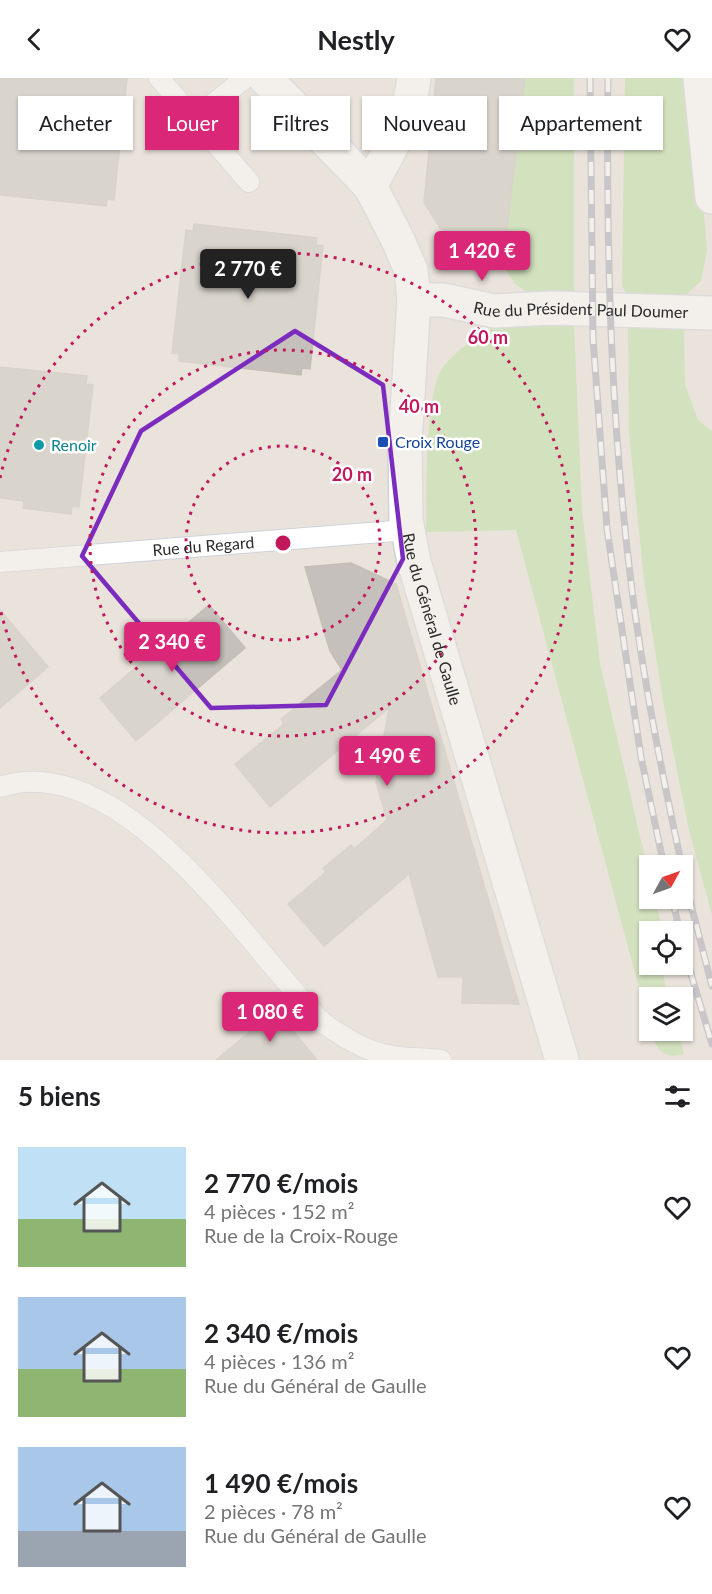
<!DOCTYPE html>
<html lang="fr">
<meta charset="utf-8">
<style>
:root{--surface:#fff;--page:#f6f6f6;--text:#202124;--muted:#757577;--accent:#db2777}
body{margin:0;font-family:Lato,sans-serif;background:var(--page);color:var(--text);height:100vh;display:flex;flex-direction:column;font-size:22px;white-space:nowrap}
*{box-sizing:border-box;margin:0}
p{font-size:20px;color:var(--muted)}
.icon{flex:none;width:33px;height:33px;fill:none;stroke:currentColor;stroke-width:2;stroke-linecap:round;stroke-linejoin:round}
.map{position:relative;height:982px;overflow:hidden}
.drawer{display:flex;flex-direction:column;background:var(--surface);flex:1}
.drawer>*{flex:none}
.hud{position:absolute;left:18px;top:18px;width:676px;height:54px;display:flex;gap:12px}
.needle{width:39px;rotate:50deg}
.buttons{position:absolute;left:639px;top:777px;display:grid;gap:12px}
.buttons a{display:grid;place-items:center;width:54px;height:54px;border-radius:0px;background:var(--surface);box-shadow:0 2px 4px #0004;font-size:30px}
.price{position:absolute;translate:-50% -51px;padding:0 14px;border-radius:6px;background:var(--accent);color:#fff;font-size:20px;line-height:39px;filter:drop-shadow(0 2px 3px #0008)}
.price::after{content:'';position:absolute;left:50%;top:36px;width:18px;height:14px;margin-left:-9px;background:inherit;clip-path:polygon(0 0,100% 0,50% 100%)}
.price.current{background:#222;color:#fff}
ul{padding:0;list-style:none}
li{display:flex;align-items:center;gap:18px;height:150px;padding:0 18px}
li span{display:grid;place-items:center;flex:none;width:168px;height:120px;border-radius:0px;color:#555}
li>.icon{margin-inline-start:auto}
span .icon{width:72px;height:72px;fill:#fffc;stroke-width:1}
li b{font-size:26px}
h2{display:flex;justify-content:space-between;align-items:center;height:72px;padding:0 18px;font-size:26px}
.pill{padding:0 21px;border-radius:0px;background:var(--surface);box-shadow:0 2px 4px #0004;font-size:21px;line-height:54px}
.pill.current{background:var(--accent);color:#fff}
header{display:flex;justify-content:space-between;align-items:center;height:78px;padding:0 18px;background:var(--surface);font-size:27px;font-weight:700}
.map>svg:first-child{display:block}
</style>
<header><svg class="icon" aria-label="back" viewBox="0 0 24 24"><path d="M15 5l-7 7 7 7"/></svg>Nestly<svg class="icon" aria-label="heart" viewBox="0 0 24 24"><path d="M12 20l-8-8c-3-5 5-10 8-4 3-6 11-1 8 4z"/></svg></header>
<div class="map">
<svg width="712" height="982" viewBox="0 0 712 982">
<rect width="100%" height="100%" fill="#eae3db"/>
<!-- green -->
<path fill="#b6dd9c" d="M517,0H574V222L536,221L515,206L498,179Z
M625,0H692L707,172L701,203L687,216L630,221L622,208Z
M498,247H574L582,432L600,586L649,797L650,820L655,821L663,853L650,854V886L672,887L673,894L663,896L668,919L650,920L649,947L516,452L426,454C427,418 424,316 443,289C457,271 478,258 498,247Z
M628,248H684L685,306L698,342L712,353V837L690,756L664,629L644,502L629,354Z
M651,953H677L684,976C663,982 656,971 651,953Z"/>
<!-- building -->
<path fill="#c5c0bb" stroke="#c5beb5" stroke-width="1.5" d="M0,0H127L114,122L107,121L106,128L0,117Z
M436,0H525L503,183L440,150L424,124Z
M194,146L317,160L316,167L323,168L310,291L302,290L301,297L179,283V276L172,275L186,152L193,153Z
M0,289L87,298L86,306L93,307L79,429L72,428L71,436L23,430L24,423L0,420Z
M351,485L396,506L519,926L462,925L463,899H438L409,796L324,868L288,826L326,794L323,790L351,767L354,771L387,742L376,704L389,630L270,729L235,686L284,646L281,641L342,592L330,573L305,489Z
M209,527L245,570L136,663L100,620L148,579L145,576L173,553L175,556Z
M0,532L48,589L0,630Z
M276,932L317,982H216Z"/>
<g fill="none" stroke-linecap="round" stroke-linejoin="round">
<!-- service casing -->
<g stroke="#ced2dc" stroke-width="22">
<g id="service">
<path d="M159,0L249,104"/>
<path d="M195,41L245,0"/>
<path id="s1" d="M0,484L407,452"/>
<path d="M0,709C106,674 218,823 277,893C290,907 312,938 326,947C345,960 364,972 387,977C404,981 424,980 441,982"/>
</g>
</g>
<!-- minor casing -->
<g stroke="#ced2dc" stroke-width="36">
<g id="minor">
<path id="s2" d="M265,0L370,108L397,160L411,192L414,222L405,365L406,442L414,484L562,982"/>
<path d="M700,0L712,119"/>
<path d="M370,108C389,74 410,39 414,0"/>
<path id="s3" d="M414,222H444L494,233L552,230L712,235"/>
</g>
</g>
<!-- service -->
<use href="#service" stroke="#fff" stroke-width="20"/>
<!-- minor -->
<use href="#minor" stroke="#fff" stroke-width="33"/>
<!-- rail casing -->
<g stroke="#9fa3b2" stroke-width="7">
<path id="rail" d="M590,0L593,260L607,451L641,679L664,788
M608,0C606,181 611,363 636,542C648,625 664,706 682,788
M682,792L712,908
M672,820L680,854
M682,866L712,966"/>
</g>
<!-- rail -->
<use href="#rail" stroke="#fff" stroke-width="4.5" stroke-dasharray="14" stroke-linecap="butt"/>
</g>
<!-- marked area -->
<path d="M0 0H712V982H0ZM295,253L383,307L403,481L326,627L211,630L82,478L141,353Z" fill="#eae3db" fill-opacity=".55" fill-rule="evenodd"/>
<path fill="none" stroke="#7b2cbf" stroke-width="4.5" stroke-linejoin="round" d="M295,253L383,307L403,481L326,627L211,630L82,478L141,353Z"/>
<!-- distance rings -->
<g fill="none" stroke="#c2185b" stroke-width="3" stroke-dasharray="3 6">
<circle cx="283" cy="465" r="97"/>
<circle cx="283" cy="465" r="193"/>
<path d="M0 400A290 290 0 1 1 0 530"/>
</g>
<!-- markers -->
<rect fill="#1a4fb4" stroke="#fff" stroke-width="2" x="377" y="358" width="12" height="12" rx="3"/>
<circle fill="#0f9aa8" stroke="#fff" stroke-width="2" cx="39" cy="367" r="6"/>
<g text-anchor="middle" stroke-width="5" stroke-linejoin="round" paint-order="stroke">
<!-- street labels -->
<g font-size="16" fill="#292929" stroke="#fff">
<text dy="6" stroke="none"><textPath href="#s3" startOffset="168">Rue du Président Paul Doumer</textPath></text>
<text dy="6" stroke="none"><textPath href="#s1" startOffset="204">Rue du Regard</textPath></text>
<text dy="6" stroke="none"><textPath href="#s2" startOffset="597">Rue du Général de Gaulle</textPath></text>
</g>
<!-- transit labels -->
<g font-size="16" fill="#164399" stroke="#fff" text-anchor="start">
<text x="395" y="370">Croix Rouge</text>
</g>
<!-- culture labels -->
<g font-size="16" fill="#0d838f" stroke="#fff" text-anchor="start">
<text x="51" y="373">Renoir</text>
</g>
</g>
<circle cx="283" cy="465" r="9" fill="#c2185b" stroke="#fff" stroke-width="3"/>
<g font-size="18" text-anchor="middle" font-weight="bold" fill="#c2185b" stroke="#fff" stroke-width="5" stroke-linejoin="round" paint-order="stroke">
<text x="488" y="266">60 m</text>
<text x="419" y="335">40 m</text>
<text x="352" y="403">20 m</text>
</g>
</svg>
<div class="buttons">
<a><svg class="needle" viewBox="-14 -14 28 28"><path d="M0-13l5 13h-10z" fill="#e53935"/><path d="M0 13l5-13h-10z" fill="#757577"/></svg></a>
<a><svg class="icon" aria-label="locate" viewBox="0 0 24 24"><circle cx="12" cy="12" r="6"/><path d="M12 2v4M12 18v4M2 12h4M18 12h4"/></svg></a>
<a><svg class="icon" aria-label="layers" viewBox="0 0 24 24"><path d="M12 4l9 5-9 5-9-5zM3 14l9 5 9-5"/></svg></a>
</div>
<b class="price" style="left:482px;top:204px">1 420 €</b>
<b class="price current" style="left:248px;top:222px">2 770 €</b>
<b class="price" style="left:172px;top:595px">2 340 €</b>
<b class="price" style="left:387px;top:709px">1 490 €</b>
<b class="price" style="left:270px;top:965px">1 080 €</b>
<div class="hud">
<a class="pill">Acheter</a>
<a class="pill current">Louer</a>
<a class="pill">Filtres</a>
<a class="pill">Nouveau</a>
<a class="pill">Appartement</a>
</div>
</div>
<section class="drawer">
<h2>5 biens<svg class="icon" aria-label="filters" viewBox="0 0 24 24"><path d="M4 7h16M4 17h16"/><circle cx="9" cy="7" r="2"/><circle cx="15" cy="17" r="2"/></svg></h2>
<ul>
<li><span style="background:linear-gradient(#bfe0f5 60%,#8fb573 0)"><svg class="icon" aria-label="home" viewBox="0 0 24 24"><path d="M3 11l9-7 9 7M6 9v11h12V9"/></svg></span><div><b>2 770 €/mois</b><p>4 pièces · 152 m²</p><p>Rue de la Croix-Rouge</p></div><svg class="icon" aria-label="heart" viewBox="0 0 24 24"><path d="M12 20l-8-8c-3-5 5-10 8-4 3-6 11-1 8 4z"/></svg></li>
<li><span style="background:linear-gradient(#a9c7e8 60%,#8fb573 0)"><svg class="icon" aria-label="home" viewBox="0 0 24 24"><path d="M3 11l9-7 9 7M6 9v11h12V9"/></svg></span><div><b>2 340 €/mois</b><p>4 pièces · 136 m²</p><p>Rue du Général de Gaulle</p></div><svg class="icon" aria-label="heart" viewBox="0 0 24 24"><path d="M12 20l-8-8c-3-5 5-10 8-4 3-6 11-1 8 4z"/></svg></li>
<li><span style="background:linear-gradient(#a9c7e8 70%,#9aa5b1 0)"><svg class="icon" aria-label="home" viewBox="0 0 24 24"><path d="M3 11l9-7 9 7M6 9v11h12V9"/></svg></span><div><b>1 490 €/mois</b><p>2 pièces · 78 m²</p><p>Rue du Général de Gaulle</p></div><svg class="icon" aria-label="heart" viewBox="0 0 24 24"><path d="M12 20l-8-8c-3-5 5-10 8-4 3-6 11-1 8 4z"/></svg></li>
</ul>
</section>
